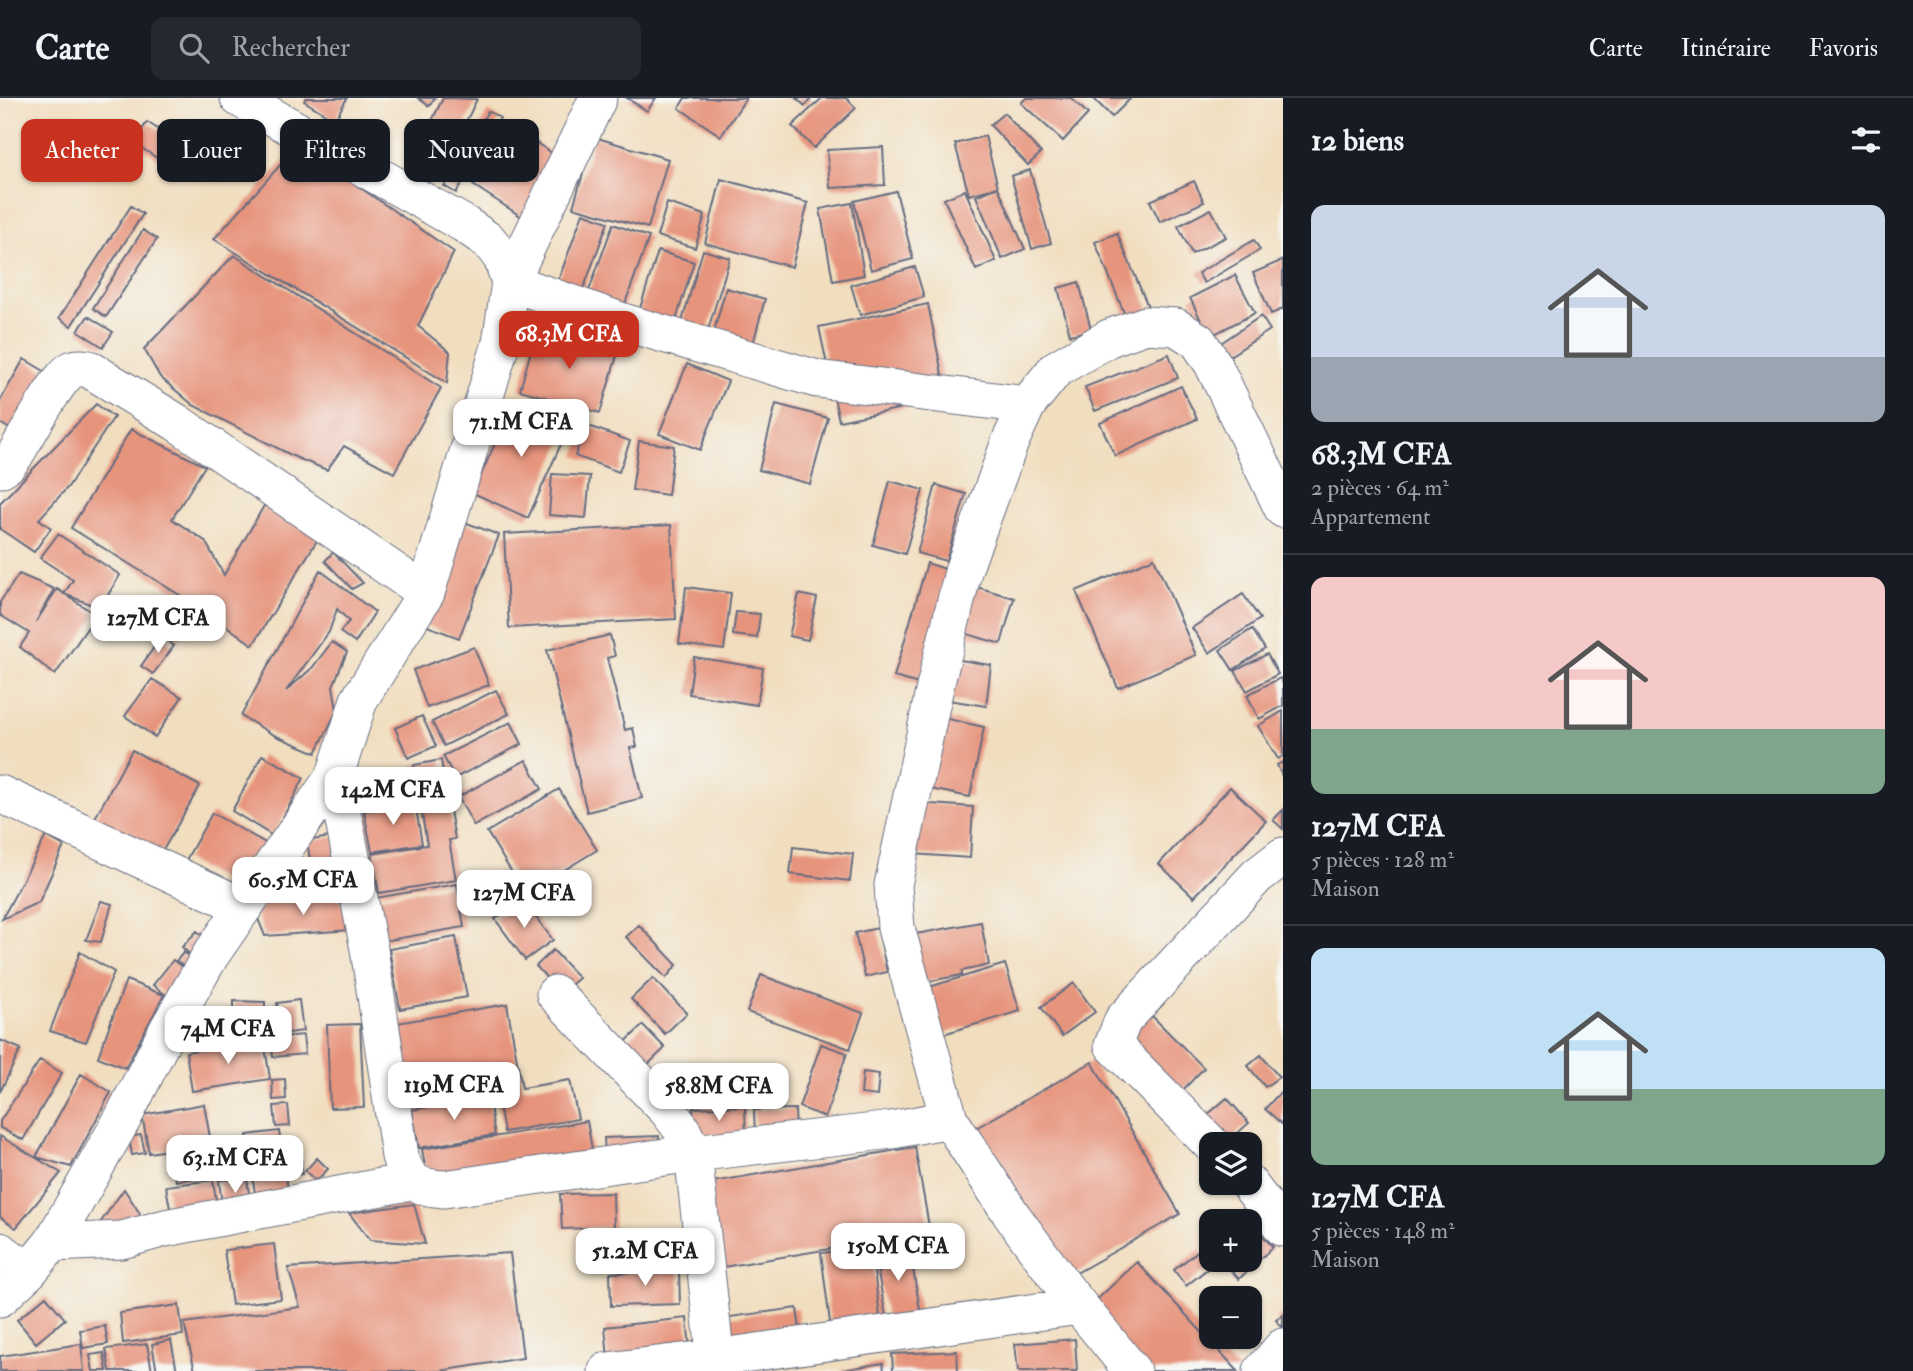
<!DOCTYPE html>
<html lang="fr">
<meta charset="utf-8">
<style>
:root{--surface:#171b24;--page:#242831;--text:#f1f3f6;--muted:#9ea1a6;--line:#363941;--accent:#c8321e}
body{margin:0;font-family:"IM FELL Double Pica",serif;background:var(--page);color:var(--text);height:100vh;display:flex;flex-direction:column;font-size:26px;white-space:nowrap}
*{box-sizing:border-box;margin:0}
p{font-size:23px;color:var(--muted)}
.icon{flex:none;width:38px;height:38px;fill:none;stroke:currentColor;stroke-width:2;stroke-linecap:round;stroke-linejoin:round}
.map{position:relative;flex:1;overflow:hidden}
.panel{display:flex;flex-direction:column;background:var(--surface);width:630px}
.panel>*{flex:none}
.hud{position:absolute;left:21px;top:21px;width:665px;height:63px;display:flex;gap:14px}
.controls{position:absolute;left:1199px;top:1034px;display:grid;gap:14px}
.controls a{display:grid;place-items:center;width:63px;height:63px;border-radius:14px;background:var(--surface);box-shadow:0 2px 5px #0004;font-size:35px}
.price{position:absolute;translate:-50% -60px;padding:0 16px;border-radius:14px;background:#fff;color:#222;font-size:23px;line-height:46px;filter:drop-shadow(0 2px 4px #0008)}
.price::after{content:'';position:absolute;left:50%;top:42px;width:21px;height:16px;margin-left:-10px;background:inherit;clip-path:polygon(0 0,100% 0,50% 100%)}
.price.selected{background:var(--accent);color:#fff}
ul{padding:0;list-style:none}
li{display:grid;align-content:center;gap:14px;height:371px;padding:0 28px}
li+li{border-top:2px solid var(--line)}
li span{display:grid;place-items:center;height:217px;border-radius:14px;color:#555}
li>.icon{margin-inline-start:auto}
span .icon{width:126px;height:126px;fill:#fffc;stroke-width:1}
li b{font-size:30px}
h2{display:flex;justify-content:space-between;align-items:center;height:84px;padding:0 28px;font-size:30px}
.pill{padding:0 24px;border-radius:14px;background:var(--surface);box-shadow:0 2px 5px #0004;font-size:24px;line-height:63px}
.pill.selected{background:var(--accent);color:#fff}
header{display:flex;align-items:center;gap:42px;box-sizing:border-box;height:98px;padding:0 35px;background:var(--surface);border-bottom:2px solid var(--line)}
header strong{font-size:33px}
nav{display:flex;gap:38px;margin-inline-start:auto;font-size:24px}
.search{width:490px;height:63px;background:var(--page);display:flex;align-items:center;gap:18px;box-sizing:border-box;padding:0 24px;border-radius:14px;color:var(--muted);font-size:26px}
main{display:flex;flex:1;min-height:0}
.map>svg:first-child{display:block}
</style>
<header>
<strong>Carte</strong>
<div class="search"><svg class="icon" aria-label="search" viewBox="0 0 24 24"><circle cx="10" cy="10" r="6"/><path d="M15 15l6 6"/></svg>Rechercher</div>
<nav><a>Carte</a><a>Itinéraire</a><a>Favoris</a></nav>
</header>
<main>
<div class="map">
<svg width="1283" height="1273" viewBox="0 0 1283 1273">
<rect width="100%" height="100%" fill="#f6f6f2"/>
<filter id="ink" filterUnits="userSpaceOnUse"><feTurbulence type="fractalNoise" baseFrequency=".0143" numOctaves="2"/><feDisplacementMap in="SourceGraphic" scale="14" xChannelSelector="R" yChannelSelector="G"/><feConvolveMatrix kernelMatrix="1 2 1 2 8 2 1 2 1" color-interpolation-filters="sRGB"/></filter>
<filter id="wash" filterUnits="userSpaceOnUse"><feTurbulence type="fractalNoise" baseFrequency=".00686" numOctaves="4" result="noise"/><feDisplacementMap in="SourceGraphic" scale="28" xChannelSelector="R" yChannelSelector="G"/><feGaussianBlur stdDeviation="1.57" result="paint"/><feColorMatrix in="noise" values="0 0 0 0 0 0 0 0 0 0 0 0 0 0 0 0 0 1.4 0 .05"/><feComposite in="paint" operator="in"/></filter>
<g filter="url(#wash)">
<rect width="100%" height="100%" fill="#f1debf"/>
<g id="blocks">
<!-- building -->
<path fill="#e7947d" d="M306,0H347L335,22L304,3Z
M418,0H435L429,8Z
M443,0L477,1L438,82L410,68Z
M627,0H656L647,13Z
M685,0H746L721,38L679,10Z
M796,0H812L805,8Z
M822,0H846L856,10L814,50L792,28Z
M1026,0H1071L1088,16L1063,43L1021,5Z
M1093,0H1131L1112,19Z
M488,13L500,20L456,95L444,88Z
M1004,15L1041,55L1028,67L990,27Z
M147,24L193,54L180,75L134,45Z
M512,29L564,63L525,121L473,87Z
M985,38L998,89L969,97L955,46Z
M594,39L668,61L648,130L573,109Z
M298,47L454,154L418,228L450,254L447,285L214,141Z
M883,49L885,87L830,90L827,52Z
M1030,72L1051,145L1032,151L1011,78Z
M721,81L808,105L792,169L705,145Z
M1194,83L1204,104L1160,124L1150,103Z
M998,89L1025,151L1002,161L976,98Z
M965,92L996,163L976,172L944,101Z
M896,93L913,161L871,172L854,103Z
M667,105L705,117L695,150L657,138Z
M852,105L864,177L833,183L820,111Z
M131,108L143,116L71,228L59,220Z
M1211,111L1226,139L1192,156L1178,128Z
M583,115L608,124L579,203L554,194Z
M613,126L649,139L618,225L582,212Z
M143,132L157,141L106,219L93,210Z
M1117,135L1152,218L1129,227L1095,144Z
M1254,142L1260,152L1204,185L1198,175Z
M703,152L730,160L703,248L677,240Z
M658,153L694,164L672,235L636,223Z
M234,157L441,290L394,375L344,348L327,372L297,360L193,307L160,279L144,251Z
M1283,162V211L1271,216L1253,175Z
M915,169L924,199L860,217L851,187Z
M1235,177L1255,215L1209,239L1190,200Z
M1079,184L1091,232L1070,237L1058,190Z
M726,190L765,201L749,261L709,251Z
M928,206L947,301L839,323L819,229Z
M88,218L113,234L103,249L78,233Z
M1261,218L1270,232L1220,264L1212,251Z
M537,231L618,254L600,315L520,292Z
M1169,256L1178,280L1095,313L1085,289Z
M24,261L51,277L18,336L0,325V303Z
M687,266L728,283L700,352L659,336Z
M1181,288L1197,321L1115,358L1100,325Z
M514,302L570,326L528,420L473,395Z
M96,306L114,319L68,389L39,421L51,430L34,454L0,431V405Z
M776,306L828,320L810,386L759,372Z
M586,327L630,343L619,374L575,358Z
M131,331L205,368L172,421L205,443L224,477L265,406L319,439L253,547L204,512L71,430Z
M639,343L674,348L668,397L632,392Z
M552,376L590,378L586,420L549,417Z
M890,383L923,392L905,456L873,447Z
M936,387L966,396L946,463L917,455Z
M459,422L499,437L459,540L419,525Z
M671,427L676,521L509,530L504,436Z
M58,436L120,477L100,510L64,496L73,482L40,460Z
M333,454L363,485L352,491L325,463Z
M1154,460L1196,557L1118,590L1076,493Z
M927,465L951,473L919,586L894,579Z
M320,472L375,514L355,545L340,534L349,523L337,511L329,534L286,593L312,570L332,544L347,554L333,588L337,612L316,655L274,637L241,618Z
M19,476L54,491L36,524L57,491L96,517L55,577L20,549L29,535L0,517V504Z
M970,487L1014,500L1001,546L957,533Z
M686,489L731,495L724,552L679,546Z
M799,496L817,500L808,542L789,538Z
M1243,496L1260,521L1209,555L1192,530Z
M181,506L199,519L177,543L162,530Z
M736,514L760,516L757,540L733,537Z
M1252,531L1265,551L1233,572L1220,552Z
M610,537L615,558L607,560L625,632L633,630L637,649L630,650L642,700L587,714L547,552Z
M162,538L174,548L153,576L141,568Z
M474,549L489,587L427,610L413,572Z
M1267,556L1278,576L1247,593L1235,573Z
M694,559L763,570L757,607L689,596Z
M948,560L991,567L986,608L942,601Z
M1280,580L1283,586V608L1259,621L1247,597Z
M152,581L182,599L155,639L125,618Z
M496,592L509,616L444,648L432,624Z
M1283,613V658L1278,661L1258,628Z
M930,617L984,629L970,699L915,688Z
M422,618L436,648L408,660L395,630Z
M511,624L522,646L455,680L443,658Z
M132,652L200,688L162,754L95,720Z
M262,657L304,680L273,738L232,713Z
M441,662L455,741L449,742L456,782L379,795L372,756L427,747L414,667Z
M526,662L542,691L474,728L458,699Z
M1283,664V680L1277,667Z
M409,673L414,699L364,708L359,681Z
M1230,689L1266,723L1194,799L1159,766Z
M559,691L597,752L525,796L487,734Z
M415,704L422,746L372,754L364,713Z
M916,705L973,709L970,760L913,756Z
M1283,712V731L1273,722Z
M212,715L269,747L243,793L186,762Z
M46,738L64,748L39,804L2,821Z
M335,738L340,778L313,780L307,743Z
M793,749L853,756L850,783L790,776Z
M457,786L464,829L383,843L375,800Z
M339,799L351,832L265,838L256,816L264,806Z
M522,801L553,842L525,862L495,821Z
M101,803L112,806L101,844L86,842Z
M981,824L989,867L962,873V877L914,886L905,838Z
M639,827L677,867L666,880L626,839Z
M878,830L887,874L865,879L855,835Z
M197,833L210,845L195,861L182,849Z
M456,839L467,899L400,911L389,851Z
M553,852L579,880L561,896L536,868Z
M80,854L114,874L86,944L50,933Z
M184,854L200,867L193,875L176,863Z
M173,862L196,880L177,906L153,887Z
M1005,866L1020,913L930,940L916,893Z
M761,877L863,915L850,951L747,914Z
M653,880L687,915L665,936L631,901Z
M126,882L164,897L125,970L98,959Z
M1074,885L1095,914L1062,938L1041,909Z
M299,902L303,933L281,936L277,905Z
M234,903L265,904V925L234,924Z
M507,906L522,990L570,982L578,1021L504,1034L496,993L411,1008L397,925Z
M1147,913L1204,970L1179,996L1122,939Z
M231,918L234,944L199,947L197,921Z
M360,926L364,1009L330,1010L327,927Z
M643,927L665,950L638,976L616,953Z
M303,937L305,956L273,959L271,940Z
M0,942L21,951L0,994Z
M264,942L270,981L192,993L186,954Z
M821,946L847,955L825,1019L799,1009Z
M1261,957L1279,979L1265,989L1248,968Z
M40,962L62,975L23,1042L0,1030V1023Z
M1092,964L1180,1116L1064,1182L976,1030Z
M863,974L879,976L877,998L861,996Z
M81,976L111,994L71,1069L36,1059Z
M285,981L286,1001L273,1002L272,982Z
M1283,991V1027L1265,1011Z
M488,998L495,1037L419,1050L412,1012Z
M1227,1000L1249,1025L1225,1046L1199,1024Z
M204,1006L211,1045L149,1055L142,1017Z
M288,1007L290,1028L276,1029L274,1008Z
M745,1008L746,1041L694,1043L693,1010Z
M795,1011L796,1037L755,1038L754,1012Z
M587,1023L593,1057L428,1086L422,1051Z
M279,1033L285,1074V1059H301L302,1076L286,1077L290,1107L257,1111L247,1037Z
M141,1037L145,1055L132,1057L129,1039Z
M0,1038L61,1075L16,1130L0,1119Z
M659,1038V1056L605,1057L604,1040Z
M244,1043L249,1071L176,1083L172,1054Z
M915,1049L930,1134L717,1170L701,1086Z
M317,1060L328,1071L316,1083L305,1073Z
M247,1080L251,1111L223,1114L219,1082Z
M213,1082L218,1116L172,1122L166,1088Z
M124,1091L148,1128L93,1135Z
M613,1095L614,1129L562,1131L560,1096Z
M414,1106L425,1146L370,1142L349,1115Z
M1241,1116L1249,1124H1233Z
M1250,1124L1273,1149L1239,1181L1221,1162H1250Z
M656,1142V1167L624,1168L623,1143Z
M908,1142L922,1223L888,1229L873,1148Z
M274,1146L281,1201L232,1207L224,1152Z
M871,1149L882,1234L832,1240L821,1155Z
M1199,1152L1212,1167L1186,1188L1174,1172Z
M510,1155L523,1260L440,1273H195L184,1225L300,1209L288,1170Z
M1137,1164L1238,1273H1149L1089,1209Z
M679,1173L680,1206L611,1208L610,1175Z
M46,1198L65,1221L36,1245L17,1222Z
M179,1207L183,1237L123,1245L120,1215Z
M797,1210L802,1246L720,1258L715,1221Z
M1283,1216V1230L1276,1222Z
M687,1220L691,1262L609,1271L605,1229Z
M105,1228L108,1246L83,1250L80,1232Z
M1075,1241L1077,1273H1018L1015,1246Z
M171,1242L177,1273H157L152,1246Z
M81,1246L84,1273H0V1258Z
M147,1246L152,1273H110L106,1251Z
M957,1253L958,1273H893L892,1256Z
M104,1255L107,1273H93L90,1257Z
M883,1265L884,1273H842V1272Z"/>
</g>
</g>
<g filter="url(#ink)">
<use href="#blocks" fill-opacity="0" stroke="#666c80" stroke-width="2"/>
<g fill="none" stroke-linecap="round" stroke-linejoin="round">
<!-- minor casing -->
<g stroke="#666c80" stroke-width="39">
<path id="minor" d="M239,0L464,126L489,143L502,160L510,184L501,245L426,495
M598,0L510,184L623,224L817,281L1027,307
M0,371L8,366L15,357C25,341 59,276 73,271C78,269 84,270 89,271L176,324L426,495L359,602L335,677L369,851L400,1058C408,1085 417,1089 444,1091L693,1055L892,1032L949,1021
M0,696L244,809
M555,896L668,1013L681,1030L693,1055L717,1273
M1211,1046L1113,947L1123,922L1257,778L1283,758
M1248,1085L1283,1130
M52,1145L122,1142L165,1130L413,1083
M0,1153L29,1173
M0,1200L29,1173L52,1145L123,1020L167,933L210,858L335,677
M607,1273L715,1260L1079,1208
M1132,1273L1068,1194L1013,1119L949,1021L896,830L893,787L935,589L964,470L1010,344L1027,307L1056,271L1109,240L1146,227L1176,229L1198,243L1213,266L1283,411
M1262,1273L1283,1249"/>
</g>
<!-- minor -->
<use href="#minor" stroke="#fff" stroke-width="37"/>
</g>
</g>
</svg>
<div class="controls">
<a><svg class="icon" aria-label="layers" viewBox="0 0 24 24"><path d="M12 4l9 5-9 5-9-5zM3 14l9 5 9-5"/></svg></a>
<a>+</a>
<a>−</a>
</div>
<b class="price selected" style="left:569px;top:273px">68.3M CFA</b>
<b class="price" style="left:521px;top:361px">71.1M CFA</b>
<b class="price" style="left:158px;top:557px">127M CFA</b>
<b class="price" style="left:393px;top:729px">142M CFA</b>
<b class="price" style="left:303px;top:819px">60.5M CFA</b>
<b class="price" style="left:524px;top:832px">127M CFA</b>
<b class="price" style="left:228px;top:968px">74M CFA</b>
<b class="price" style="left:454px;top:1024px">119M CFA</b>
<b class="price" style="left:719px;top:1025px">58.8M CFA</b>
<b class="price" style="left:235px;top:1097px">63.1M CFA</b>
<b class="price" style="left:898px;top:1185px">150M CFA</b>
<b class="price" style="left:645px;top:1190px">51.2M CFA</b>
<div class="hud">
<a class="pill selected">Acheter</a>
<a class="pill">Louer</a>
<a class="pill">Filtres</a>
<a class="pill">Nouveau</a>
</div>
</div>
<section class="panel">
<h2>12 biens<svg class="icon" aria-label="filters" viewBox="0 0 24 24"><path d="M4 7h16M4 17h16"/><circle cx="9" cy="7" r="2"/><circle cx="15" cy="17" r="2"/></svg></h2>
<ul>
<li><span style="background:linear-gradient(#c9d6e8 70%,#9aa5b1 0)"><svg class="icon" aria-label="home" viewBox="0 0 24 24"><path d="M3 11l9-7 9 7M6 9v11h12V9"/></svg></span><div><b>68.3M CFA</b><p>2 pièces · 64 m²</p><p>Appartement</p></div></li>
<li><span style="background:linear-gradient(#f6c9c9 70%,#7fa58c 0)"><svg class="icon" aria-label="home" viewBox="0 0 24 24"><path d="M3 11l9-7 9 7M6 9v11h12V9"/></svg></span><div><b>127M CFA</b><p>5 pièces · 128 m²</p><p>Maison</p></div></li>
<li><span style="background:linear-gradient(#bfe0f5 65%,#7fa58c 0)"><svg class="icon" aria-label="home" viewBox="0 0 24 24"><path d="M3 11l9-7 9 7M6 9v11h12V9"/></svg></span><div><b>127M CFA</b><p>5 pièces · 148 m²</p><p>Maison</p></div></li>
</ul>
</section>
</main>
